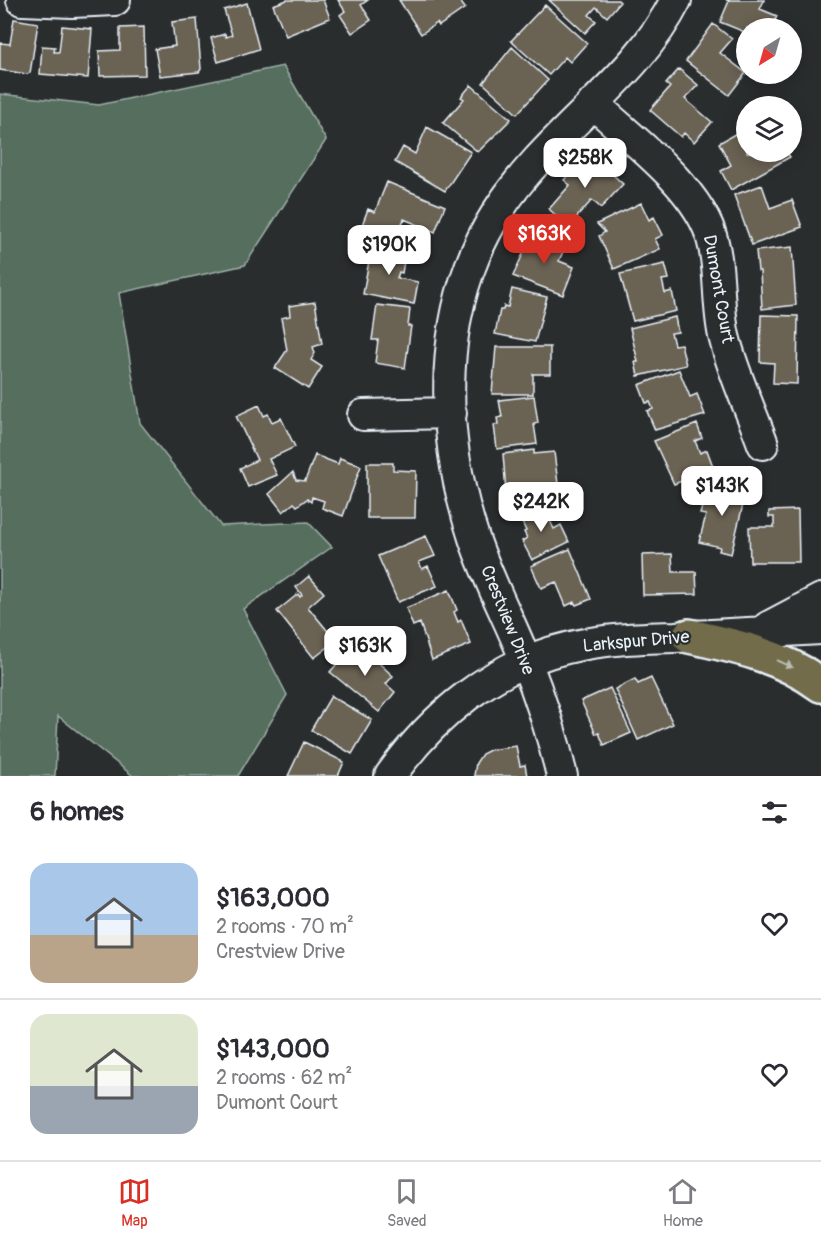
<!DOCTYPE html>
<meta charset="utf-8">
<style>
:root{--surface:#fff;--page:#f2f2f3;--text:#2b2b33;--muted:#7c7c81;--line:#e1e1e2;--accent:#d93025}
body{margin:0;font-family:Pangolin,sans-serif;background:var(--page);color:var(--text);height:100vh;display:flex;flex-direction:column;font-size:22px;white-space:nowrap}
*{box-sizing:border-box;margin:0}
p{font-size:20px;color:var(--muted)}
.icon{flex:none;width:33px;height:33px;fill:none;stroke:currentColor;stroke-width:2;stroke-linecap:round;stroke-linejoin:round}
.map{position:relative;height:776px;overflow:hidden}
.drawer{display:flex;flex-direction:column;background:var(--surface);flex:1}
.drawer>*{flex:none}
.needle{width:39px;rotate:217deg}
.fabs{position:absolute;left:736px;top:18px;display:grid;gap:12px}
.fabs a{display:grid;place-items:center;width:66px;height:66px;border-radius:50%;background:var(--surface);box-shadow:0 3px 15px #0003;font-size:30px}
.price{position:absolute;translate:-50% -51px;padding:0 14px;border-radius:12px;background:#fff;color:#222;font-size:20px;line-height:39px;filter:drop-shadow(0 2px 3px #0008)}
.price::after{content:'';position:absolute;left:50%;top:36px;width:18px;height:14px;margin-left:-9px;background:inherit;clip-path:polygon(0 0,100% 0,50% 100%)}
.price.selected{background:var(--accent);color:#fff}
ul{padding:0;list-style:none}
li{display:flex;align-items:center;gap:18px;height:150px;padding:0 30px}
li+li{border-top:2px solid var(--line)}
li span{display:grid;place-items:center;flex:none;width:168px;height:120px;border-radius:18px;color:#555}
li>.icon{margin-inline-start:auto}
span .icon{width:72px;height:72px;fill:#fffc;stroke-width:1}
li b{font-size:26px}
h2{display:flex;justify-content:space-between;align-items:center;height:72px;padding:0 30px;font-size:26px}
.tab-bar{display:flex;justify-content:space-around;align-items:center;height:84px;border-top:2px solid var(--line);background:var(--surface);font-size:16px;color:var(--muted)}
.tab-bar a{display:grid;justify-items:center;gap:3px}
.tab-bar .selected{color:var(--accent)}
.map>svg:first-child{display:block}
</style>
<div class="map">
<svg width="821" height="776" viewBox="0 0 821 776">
<rect width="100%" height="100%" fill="#2a2d2e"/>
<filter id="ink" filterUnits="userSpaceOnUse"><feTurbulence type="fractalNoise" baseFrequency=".0167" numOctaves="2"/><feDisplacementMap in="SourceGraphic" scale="12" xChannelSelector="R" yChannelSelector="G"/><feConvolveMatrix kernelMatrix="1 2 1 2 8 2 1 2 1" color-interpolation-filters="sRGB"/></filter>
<g filter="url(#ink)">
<!-- green -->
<path fill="#546e5d" stroke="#9eb0aa" stroke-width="1.5" d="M283,66L326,140L245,265L119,293L140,423L221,526L308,522L332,547L243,609L287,695L238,776H133L58,716L55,776H0V94L99,105Z"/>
<!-- building -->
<path fill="#6b6253" stroke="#e8f1f8" stroke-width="1.5" d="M287,0H323L330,18L286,36L273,5Z
M338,0H368L361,5L371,20L352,33L340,15L345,11Z
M399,0H459L465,8L439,26L437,23L421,34Z
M549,0H618L620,2L607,17L596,7L589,15L596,21L585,33Z
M726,0H764L760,9L777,16L772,28H747V33L720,22L729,1Z
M247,3L259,49L218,62L211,38L225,34L226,37L232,35L224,10Z
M545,5L587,43L570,62L565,57L549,75L511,41Z
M14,19L38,23L30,73L27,74L0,70V43L10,44Z
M197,19L201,69L199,72L160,76L155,49L175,46L172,22Z
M713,24L732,39L720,53L746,73L729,95L686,61Z
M62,26L92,29L88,78L40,74L42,46L55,47L54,52H59Z
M144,27L145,75L100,76L99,51L120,50V28Z
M512,47L548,80L517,114L483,83Z
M679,69L698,85L685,99L712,122L694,142L684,133L681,137L650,110L670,87L666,84Z
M471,85L511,119L478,152L443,123L464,99L461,97Z
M427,127L471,152L445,191L395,162L403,147L415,154Z
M747,127V152H787L790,157L731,190L721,171L731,165L719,143Z
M588,152L623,184L601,208L592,200L568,227L549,209L570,185L564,180Z
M387,182L445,206L435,232L404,219L396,238L362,225L368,209L375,212Z
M762,185L770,208L792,200L802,227L752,245L734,195Z
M641,203L649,220L654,217L663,235L655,239L660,249L614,269L599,236L605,232L597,224Z
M532,234L565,247L559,261L574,267L563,295L513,276Z
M372,244L406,250L402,273L399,272L397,278L418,282L414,304L363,294Z
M792,247L796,305L762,309L760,271H758L756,251Z
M665,264L669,279L662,280L665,293L672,291L676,311L633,321L620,274Z
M512,289L547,297L535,342L495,334L500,310H503L504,306L508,307Z
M315,302L322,344L313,347L315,353L311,360L322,367L308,389L275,368L287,350L281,318L290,316L289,306Z
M377,305L410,309L408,326H411L405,368L375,363L378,340H372Z
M761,315L798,316L797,384L773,383L774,363L760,362Z
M675,317L678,332L671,333L674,345L681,344L686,365L638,376L635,362H638L630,328Z
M496,347H550V374H533V394H492Z
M679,370L690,397L697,394L705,415L655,430L647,411L653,409L650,402L646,403L639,385Z
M534,396L538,423L534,424L537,444L497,449L494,425L498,424L497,418L502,417L499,400Z
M259,405L264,416L268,414L272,422L281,418L295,447L269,459L277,475L248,487L240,468L257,460L236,416Z
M697,424L702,438L695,441L700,453L707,450L714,469L674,484L654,441Z
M534,450V454L554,452L559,492L539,495V500L507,504L503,454Z
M315,455L338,464L340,458L361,466L343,516L322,508L324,501L312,497L311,502L307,499L297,506L294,503L283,512L269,494L293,472L296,480L305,481Z
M367,463H393V470L416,471L415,518H367Z
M714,483L746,492L731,554L719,551L720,547L699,542L706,515L700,514L704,499L709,501Z
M542,504L554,529L561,525L569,542L532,560L522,541L527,538L524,532L526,531L519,516Z
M798,510L799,562H750L749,527H774V517H769V511Z
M426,536L435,556L419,562L422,569L428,566L437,586L398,602L378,556Z
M570,549L591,599L576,605L574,602L566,606L556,582L541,588L531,566Z
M672,554L673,572H696L697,594L643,595L642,555Z
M309,576L324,593L308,607L336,641L314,658L277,611L298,594L300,597L302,595L296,587Z
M449,590L457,610L454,612L458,622L461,620L471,644L432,660L420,623L413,626L406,608Z
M356,642L393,676L386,684L395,692L379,712L330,672Z
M651,678L673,724L638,740L615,689L635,679L638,684Z
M610,688L631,733L604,745L599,733L596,734L581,701Z
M331,696L372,720L352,754L311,730Z
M304,742L344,762L338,776H288Z
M516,746L520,766L525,765L527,776H474L476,763L482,754L490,750Z"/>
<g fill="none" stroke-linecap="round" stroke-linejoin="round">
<!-- minor casing -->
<g stroke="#e8f1f8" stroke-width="34">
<path id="minor" d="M22,0L72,2L115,0
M593,103C629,137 688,180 708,227C722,261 716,300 724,336C733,373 750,408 763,444
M363,415L451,413
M768,627L821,599
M390,776C433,716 493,665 567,648C602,639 639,638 675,637C724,634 772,632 821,629
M562,776C553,737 540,697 525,659C509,619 488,580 474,538C439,432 436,308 498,211C547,133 635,82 676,0"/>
</g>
<!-- highway casing -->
<g stroke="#e8f1f8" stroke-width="38">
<path id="highway" d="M689,636C736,646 782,656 821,685"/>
</g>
<!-- minor -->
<use href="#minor" stroke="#2a2d2e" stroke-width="30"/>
<!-- highway -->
<use href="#highway" stroke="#726c4b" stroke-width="33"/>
</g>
<!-- one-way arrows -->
<defs><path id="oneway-solid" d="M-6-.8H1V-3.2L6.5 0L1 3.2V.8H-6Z" transform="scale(1.5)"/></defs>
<use fill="#b9bcb3" href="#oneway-solid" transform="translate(785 664) rotate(24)"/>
</g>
<g text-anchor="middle" stroke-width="4.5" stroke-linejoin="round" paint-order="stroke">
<!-- street labels -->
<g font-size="18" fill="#e8f1f8" stroke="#2a2d2e">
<text transform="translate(719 289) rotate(80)" y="6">Dumont Court</text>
<text transform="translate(508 620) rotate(68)" y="6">Crestview Drive</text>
<text transform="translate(636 641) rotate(-5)" y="6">Larkspur Drive</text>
</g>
</g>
</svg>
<div class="fabs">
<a><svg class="needle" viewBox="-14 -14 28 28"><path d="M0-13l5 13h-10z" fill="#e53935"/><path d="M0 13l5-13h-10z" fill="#7c7c81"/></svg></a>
<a><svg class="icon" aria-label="layers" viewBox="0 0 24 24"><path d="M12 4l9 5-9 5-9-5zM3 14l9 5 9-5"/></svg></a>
</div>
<b class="price" style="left:585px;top:189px">$258K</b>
<b class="price selected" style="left:544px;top:265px">$163K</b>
<b class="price" style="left:389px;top:276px">$190K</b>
<b class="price" style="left:722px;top:517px">$143K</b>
<b class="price" style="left:541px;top:533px">$242K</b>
<b class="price" style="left:365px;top:677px">$163K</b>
</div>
<section class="drawer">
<h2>6 homes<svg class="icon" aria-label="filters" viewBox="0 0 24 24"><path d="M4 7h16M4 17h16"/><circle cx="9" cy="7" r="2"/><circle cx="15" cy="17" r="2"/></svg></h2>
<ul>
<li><span style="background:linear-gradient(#a9c7e8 60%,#b9a48a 0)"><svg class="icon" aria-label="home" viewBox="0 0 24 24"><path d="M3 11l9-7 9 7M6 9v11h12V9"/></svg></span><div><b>$163,000</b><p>2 rooms · 70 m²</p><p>Crestview Drive</p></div><svg class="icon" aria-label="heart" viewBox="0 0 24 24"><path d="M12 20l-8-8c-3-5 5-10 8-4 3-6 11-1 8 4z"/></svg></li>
<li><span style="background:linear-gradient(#dfe7d0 60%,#9aa5b1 0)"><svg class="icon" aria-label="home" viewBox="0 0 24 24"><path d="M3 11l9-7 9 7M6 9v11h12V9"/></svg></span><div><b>$143,000</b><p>2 rooms · 62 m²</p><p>Dumont Court</p></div><svg class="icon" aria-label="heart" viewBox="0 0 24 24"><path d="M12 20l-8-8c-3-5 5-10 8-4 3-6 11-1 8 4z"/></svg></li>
</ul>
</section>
<nav class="tab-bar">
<a class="selected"><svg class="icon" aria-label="map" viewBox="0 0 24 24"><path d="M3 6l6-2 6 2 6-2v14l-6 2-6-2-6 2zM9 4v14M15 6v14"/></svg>Map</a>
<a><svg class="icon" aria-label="saved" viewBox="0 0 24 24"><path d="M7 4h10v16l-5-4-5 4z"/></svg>Saved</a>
<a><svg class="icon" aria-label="home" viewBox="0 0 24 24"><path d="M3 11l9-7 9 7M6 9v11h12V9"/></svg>Home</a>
</nav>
